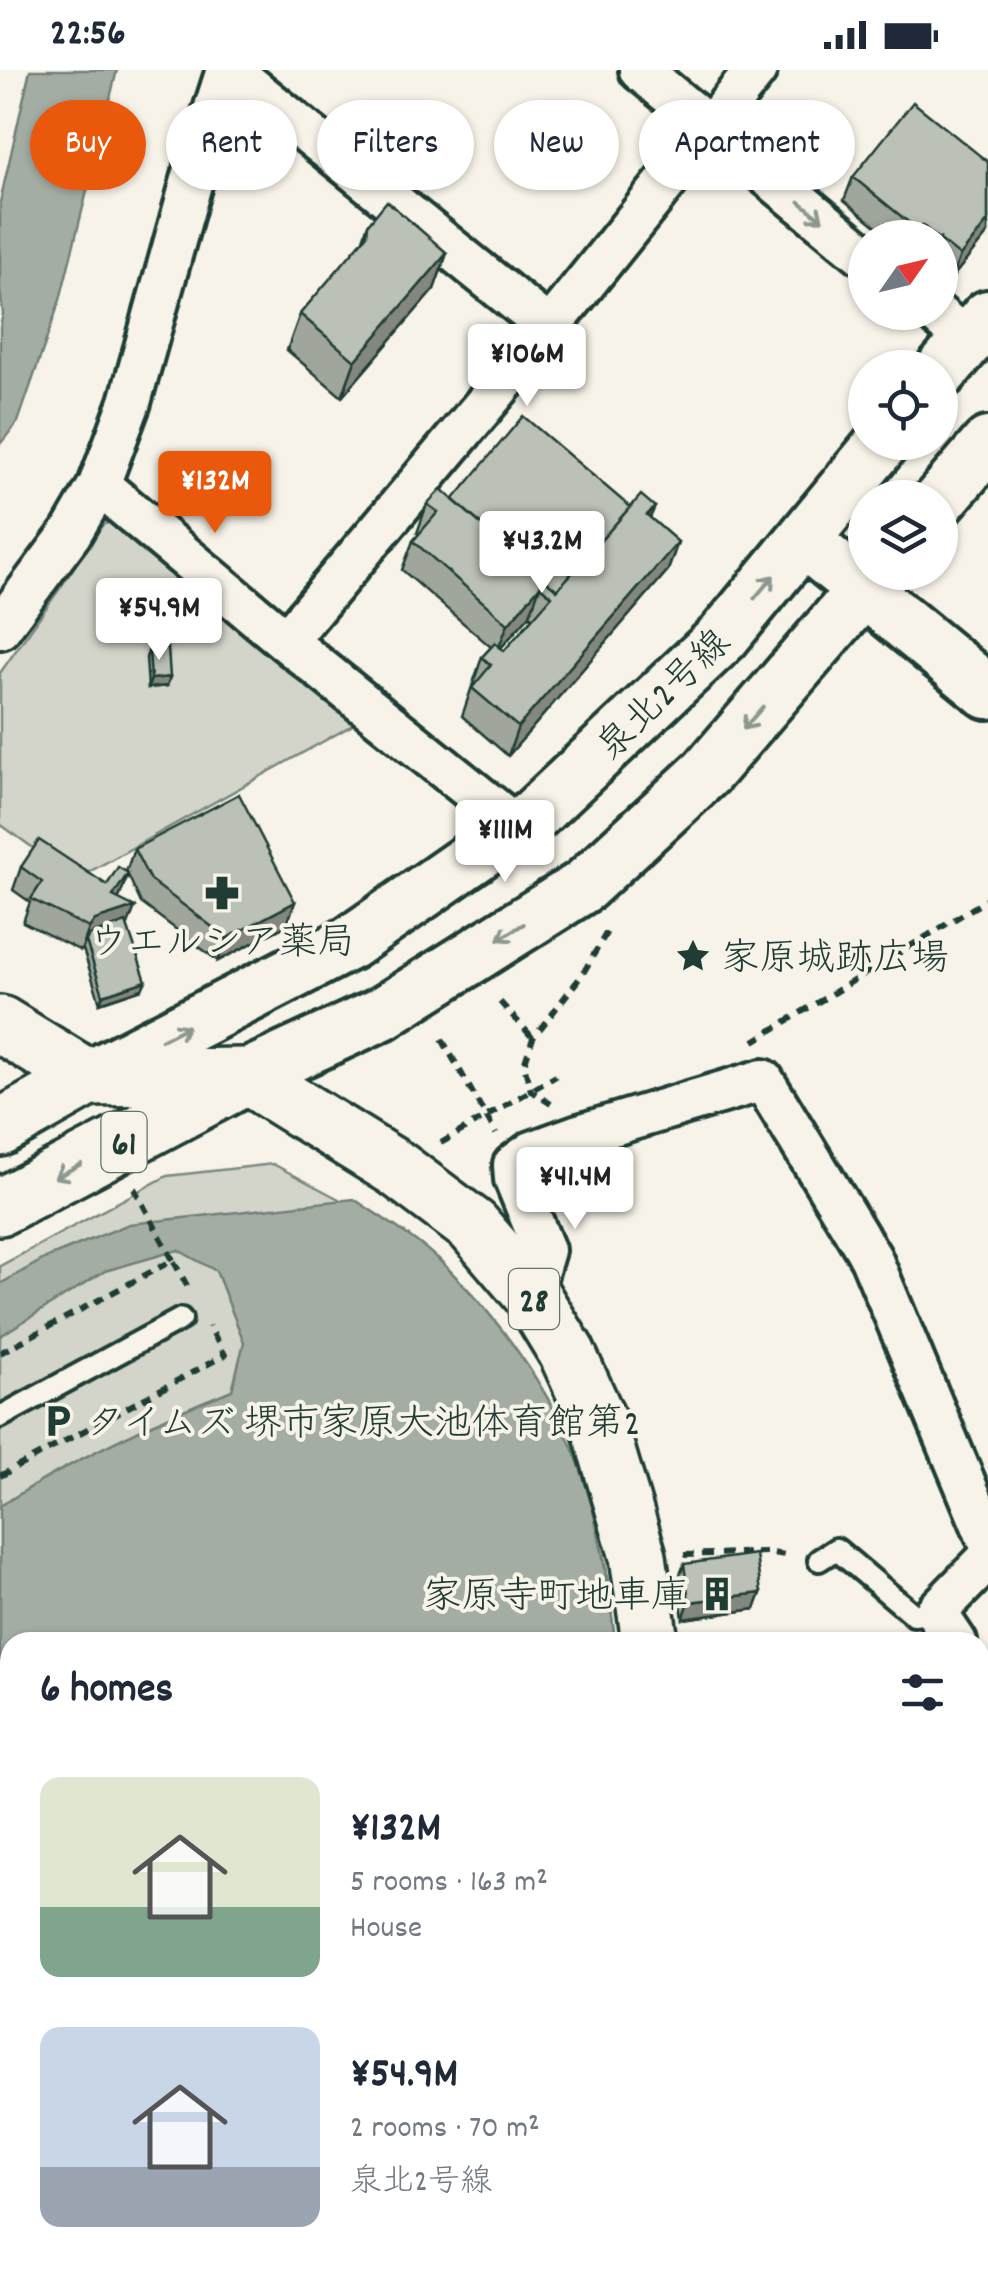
<!DOCTYPE html>
<meta charset="utf-8">
<style>
:root{--surface:#fff;--page:#f6f6f7;--text:#1f2937;--muted:#747a83;--accent:#ea580c}
body{margin:0;font-family:Dekko,"Klee One",sans-serif;background:var(--page);color:var(--text);height:100vh;display:flex;flex-direction:column;font-size:38px;white-space:nowrap}
*{box-sizing:border-box;margin:0}
p{font-size:32px;color:var(--muted)}
.icon{flex:none;width:55px;height:55px;fill:none;stroke:currentColor;stroke-width:2;stroke-linecap:round;stroke-linejoin:round}
.map{position:relative;flex:1;overflow:hidden}
.side{position:absolute;left:0px;top:1562px;width:990px;height:642px;display:flex;flex-direction:column;background:var(--surface);border-radius:30px 30px 0 0;box-shadow:0 2px 8px #0004}
.side>*{flex:none}
.guide{position:absolute;left:30px;top:30px;width:930px;height:90px;display:flex;gap:20px}
.needle{width:65px;rotate:56deg}
.fabs{position:absolute;left:848px;top:150px;display:grid;gap:20px}
.fabs a{display:grid;place-items:center;width:110px;height:110px;border-radius:50%;background:var(--surface);box-shadow:0 2px 8px #0004;font-size:50px}
.price{position:absolute;translate:-50% -85px;padding:0 22px;border-radius:10px;background:#fff;color:#222;font-size:32px;line-height:65px;filter:drop-shadow(0 2px 5px #0008)}
.price::after{content:'';position:absolute;left:50%;top:60px;width:30px;height:22px;margin-left:-15px;background:inherit;clip-path:polygon(0 0,100% 0,50% 100%)}
.price.selected{background:var(--accent);color:#fff}
ul{padding:0;list-style:none}
li{display:flex;align-items:center;gap:30px;height:250px;padding:0 40px}
li span{display:grid;place-items:center;flex:none;width:280px;height:200px;border-radius:20px;color:#555}
li>.icon{margin-inline-start:auto}
span .icon{width:120px;height:120px;fill:#fffc;stroke-width:1}
li b{font-size:42px}
h2{display:flex;justify-content:space-between;align-items:center;height:120px;padding:0 40px;font-size:42px}
.tag{padding:0 35px;border-radius:45px;background:var(--surface);box-shadow:0 2px 8px #0004;font-size:35px;line-height:90px}
.tag.selected{background:var(--accent);color:#fff}
.status{display:flex;justify-content:space-between;align-items:center;height:70px;padding:0 50px;background:var(--surface);direction:ltr}
.status svg{height:28px;fill:currentColor}
.map>svg:first-child{display:block}
</style>
<div class="status"><b>22:56</b><svg viewBox="0 0 49 12"><path d="M0 12V9h3v3zM5 12V6h3v6zM10 12V3h3v9zM15 12V0h3v12zM26 1h20v11H26zM47 4h2v5h-2z"/></svg></div>
<div class="map">
<svg width="988" height="2203" viewBox="0 0 988 2203">
<rect width="100%" height="100%" fill="#f7f3e8"/>
<filter id="ink" filterUnits="userSpaceOnUse"><feTurbulence type="fractalNoise" baseFrequency=".01" numOctaves="2"/><feDisplacementMap in="SourceGraphic" scale="20" xChannelSelector="R" yChannelSelector="G"/><feConvolveMatrix kernelMatrix="1 2 1 2 8 2 1 2 1" color-interpolation-filters="sRGB"/></filter>
<g filter="url(#ink)">
<!-- green -->
<path fill="#d3d5ca" stroke="#79897f" stroke-width="2.5" d="M117,451L358,652L87,803L72,806L0,754V603L63,514L101,455Z
M273,1094L352,1136L438,1188L478,1230L512,1274L558,1346L587,1419L606,1495L615,1572H10V2195H138L132,2203H0V1196L167,1106Z
M246,2195H689L690,2203H249Z"/>
<!-- water -->
<path fill="#a4ada3" stroke="#6f8077" stroke-width="2.5" d="M30,0H117L60,230L18,352L0,374V257L3,244L0,220V132Z
M354,1129C383,1149 416,1168 441,1192C504,1252 564,1338 588,1422C602,1471 609,1521 615,1572H10V1939H0V1436C73,1390 151,1352 232,1320L244,1272L216,1201L178,1180L105,1201L0,1266V1214L46,1188L129,1154Z
M10,2175V2195H124L119,2203H0V2176Z"/>
<g fill="none" stroke-linecap="round" stroke-linejoin="round">
<!-- stream -->
<path stroke="#6f8077" stroke-width="11" d="M267,2195L270,2203"/>
<!-- service casing -->
<g stroke="#1f3d34" stroke-width="28">
<path id="service" d="M0,1347L181,1249
M819,1490L836,1479L914,1545L936,1542
M649,2195L650,2203"/>
</g>
<!-- minor casing -->
<g stroke="#1f3d34" stroke-width="48">
<path id="minor" d="M230,0L549,258
M640,0L865,186
M934,242L967,270
M99,415L286,571L517,757
M0,558L71,463L99,415L130,332L194,103L227,0
M286,571L549,258L756,0
M531,1224L544,1180L515,1109L514,1095L532,1082L576,1066L763,1010L871,1188L988,1469
M956,1572L936,1542L988,1489
M980,1608L988,1620
M980,1720L988,1698
M980,1918L988,1924
M924,2195L929,2203"/>
</g>
<!-- tertiary casing -->
<g stroke="#1f3d34" stroke-width="60">
<path id="tertiary" d="M940,303L988,247
M940,430L988,374
M803,470L988,622
M247,1006L381,944L584,816L707,702L879,502
M88,1008L350,873L535,744L723,567L883,372"/>
</g>
<!-- primary casing -->
<g stroke="#1f3d34" stroke-width="62">
<path id="primary" d="M0,954L88,1008L247,1006L397,1099L473,1156L531,1224L567,1283L598,1351L638,1486L650,1572
M0,1058L88,1008
M0,1137L240,1010
M733,2195L734,2203"/>
</g>
<!-- path -->
<path stroke="#1f3d34" stroke-width="6" stroke-dasharray="10 8" stroke-linecap="butt" d="M500,932L533,968
M442,969L496,1064
M754,971L988,829
M551,1034L531,1021L524,995L533,968L582,905L608,860
M441,1073L556,1006
M134,1118L173,1190
M0,1283L173,1190L191,1223
M0,1406L225,1285L209,1256
M684,1485L766,1482L791,1486
M0,1959L10,1960
M0,2166H10
M279,2195L284,2203
M563,2195L566,2203
M488,2203L507,2195"/>
<!-- service -->
<use href="#service" stroke="#f7f3e8" stroke-width="20"/>
<!-- minor -->
<use href="#minor" stroke="#f7f3e8" stroke-width="40"/>
<!-- tertiary -->
<use href="#tertiary" stroke="#f7f3e8" stroke-width="52"/>
<!-- primary -->
<use href="#primary" stroke="#f7f3e8" stroke-width="55"/>
</g>
<!-- wall -->
<path fill="#a1a69d" stroke="#1f3d34" stroke-width="2.5" fill-rule="evenodd" d="M988,92V163L951,209L940,200V168H891L844,130L853,107Z
M368,154L447,183L434,219L342,327L287,280L300,244L362,172Z
M453,430L655,437L650,448L678,472L668,500L508,686L462,646L482,587L491,577L402,500L413,471L419,464L417,463L427,434ZM530,545L533,548L504,581L501,578Z
M149,579L167,616L148,618L146,588Z
M134,779L287,855L218,891L141,833L128,805L118,828L127,857L142,919L100,933L83,879L81,881L23,852L30,832L13,820L21,797L107,815L126,802Z
M684,1494L761,1523L755,1539L683,1549L678,1510Z
M310,2195H419L421,2199L468,2203H313Z"/>
<!-- shaded-wall -->
<path fill="#83877f" stroke="#1f3d34" stroke-width="2.5" d="M988,151V163L951,209L960,186Z
M447,183L434,219L342,327L355,291Z
M678,472L668,500L508,686L518,657Z
M540,516L530,545L497,582L508,554Z
M170,607L167,616L148,618L151,609Z
M128,803L120,826L107,846L135,837L126,860L86,871L81,881L89,858Z
M295,832L287,855L218,891L227,868Z
M146,911L142,919L100,933L103,925Z
M761,1523L755,1539L683,1549L689,1532Z"/>
<!-- building -->
<path fill="#bbc1b6" stroke="#1f3d34" stroke-width="2.5" d="M913,32L988,92V151L960,186L940,170V168H937L922,155L918,160L853,107Z
M387,131L447,183L355,291L300,244L367,165L368,154Z
M523,346L630,437L557,520L453,430Z
M441,419L557,520L641,425L655,437L647,445L678,472L518,657L472,618L491,595L482,587L495,573L504,581L552,526L540,516L508,554L413,471L438,442L427,434Z
M168,578L170,607L151,609L149,579Z
M239,724L295,832L227,868L150,810L134,779Z
M39,770L107,815L118,797L128,803L113,826L135,837L95,850L89,858L31,829L42,812L21,797Z
M126,852L146,911L103,925L86,871L89,865Z
M756,1484L761,1523L689,1532L684,1494Z
M322,2195H419L423,2203H326Z
M431,2195H464L468,2203H423L421,2199Z"/>
<!-- one-way arrows -->
<defs><path id="oneway-shaft" d="M-6 0H5M1.5-3L5.5 0L1.5 3" fill="none" stroke-width="1.6" stroke-linecap="round" stroke-linejoin="round" transform="scale(2.5)"/></defs>
<g stroke="#8b988e">
<use href="#oneway-shaft" transform="translate(811 141) rotate(39)"/>
<use href="#oneway-shaft" transform="translate(764 517) rotate(-50)"/>
<use href="#oneway-shaft" transform="translate(753 648) rotate(131)"/>
<use href="#oneway-shaft" transform="translate(511 862) rotate(148)"/>
<use href="#oneway-shaft" transform="translate(175 963) rotate(-27)"/>
<use href="#oneway-shaft" transform="translate(68 1101) rotate(152)"/>
</g>
</g>
<!-- icons -->
<defs>
<g id="pharmacy-bare" transform="scale(2.7)"><path d="M-2-6h4v4h4v4h-4v4h-4v-4h-4v-4h4Z" fill="#1f3d34" stroke="#f7f3e8" stroke-width="2.5" paint-order="stroke"/></g>
<g id="sight-bare" transform="scale(2.7)"><path d="M0-6L1.8-2.2L6-1.7L2.9 1.2L3.7 5.4L0 3.3L-3.7 5.4L-2.9 1.2L-6-1.7L-1.8-2.2Z" fill="#1f3d34" stroke="#f7f3e8" stroke-width="2.5" paint-order="stroke"/></g>
<g id="parking-bare" transform="scale(2.7)"><path d="M-3.5-5.5H1a3.5 3.5 0 0 1 0 7H-1V5.5H-3.5ZM-1-3.4V-.6H.8a1.4 1.4 0 0 0 0-2.8Z" fill="#1f3d34" stroke="#f7f3e8" stroke-width="2.5" paint-order="stroke"/></g>
<g id="building-bare" transform="scale(2.7)"><path d="M-4-6H4V6H1V3H-1V6H-4ZM-2.5-4.3h1.7v1.8h-1.7ZM.8-4.3h1.7v1.8H.8ZM-2.5-1h1.7V.8h-1.7ZM.8-1h1.7V.8H.8Z" fill="#1f3d34" stroke="#f7f3e8" stroke-width="2.5" paint-order="stroke"/></g>
</defs>
<g fill-rule="evenodd">
<use href="#pharmacy-bare" x="222" y="823"/>
<use href="#sight-bare" x="693" y="886"/>
<use href="#parking-bare" x="58" y="1351"/>
<use href="#building-bare" x="717" y="1524"/>
</g>
<g text-anchor="middle" stroke-width="8" stroke-linejoin="round" paint-order="stroke">
<!-- shield labels -->
<g fill="#f7f3e8" stroke="#60746a" stroke-width="2.5">
<rect x="101.5" y="1042" width="45" height="60" rx="8"/>
<rect x="509" y="1199" width="50" height="60" rx="8"/>
</g>
<g font-size="35" font-weight="bold" fill="#1f3d34">
<text x="124" y="1084">61</text>
<text x="534" y="1241">28</text>
</g>
<!-- street labels -->
<g font-size="38" fill="#1f3d34" stroke="#f7f3e8">
<text transform="translate(662 623) rotate(-44)" y="13">泉北2号線</text>
</g>
<!-- poi labels -->
<g font-size="38" fill="#1f3d34" stroke="#f7f3e8" text-anchor="start">
<text x="222" y="883" text-anchor="middle">ウエルシア薬局</text>
<text x="721" y="899">家原城跡広場</text>
<text x="86" y="1364">タイムズ 堺市家原大池体育館第2</text>
<text x="689" y="1537" text-anchor="end">家原寺町地車庫</text>
</g>
</g>
</svg>
<div class="fabs">
<a><svg class="needle" viewBox="-14 -14 28 28"><path d="M0-13l5 13h-10z" fill="#e53935"/><path d="M0 13l5-13h-10z" fill="#747a83"/></svg></a>
<a><svg class="icon" aria-label="locate" viewBox="0 0 24 24"><circle cx="12" cy="12" r="6"/><path d="M12 2v4M12 18v4M2 12h4M18 12h4"/></svg></a>
<a><svg class="icon" aria-label="layers" viewBox="0 0 24 24"><path d="M12 4l9 5-9 5-9-5zM3 14l9 5 9-5"/></svg></a>
</div>
<b class="price" style="left:527px;top:339px">¥106M</b>
<b class="price selected" style="left:215px;top:466px">¥132M</b>
<b class="price" style="left:542px;top:526px">¥43.2M</b>
<b class="price" style="left:159px;top:593px">¥54.9M</b>
<b class="price" style="left:505px;top:815px">¥111M</b>
<b class="price" style="left:575px;top:1162px">¥41.4M</b>
<div class="guide">
<a class="tag selected">Buy</a>
<a class="tag">Rent</a>
<a class="tag">Filters</a>
<a class="tag">New</a>
<a class="tag">Apartment</a>
</div>
<section class="side">
<h2>6 homes<svg class="icon" aria-label="filters" viewBox="0 0 24 24"><path d="M4 7h16M4 17h16"/><circle cx="9" cy="7" r="2"/><circle cx="15" cy="17" r="2"/></svg></h2>
<ul>
<li><span style="background:linear-gradient(#dfe7d0 65%,#7fa58c 0)"><svg class="icon" aria-label="home" viewBox="0 0 24 24"><path d="M3 11l9-7 9 7M6 9v11h12V9"/></svg></span><div><b>¥132M</b><p>5 rooms · 163 m²</p><p>House</p></div></li>
<li><span style="background:linear-gradient(#c9d6e8 70%,#9aa5b1 0)"><svg class="icon" aria-label="home" viewBox="0 0 24 24"><path d="M3 11l9-7 9 7M6 9v11h12V9"/></svg></span><div><b>¥54.9M</b><p>2 rooms · 70 m²</p><p>泉北2号線</p></div></li>
</ul>
</section>
</div>
